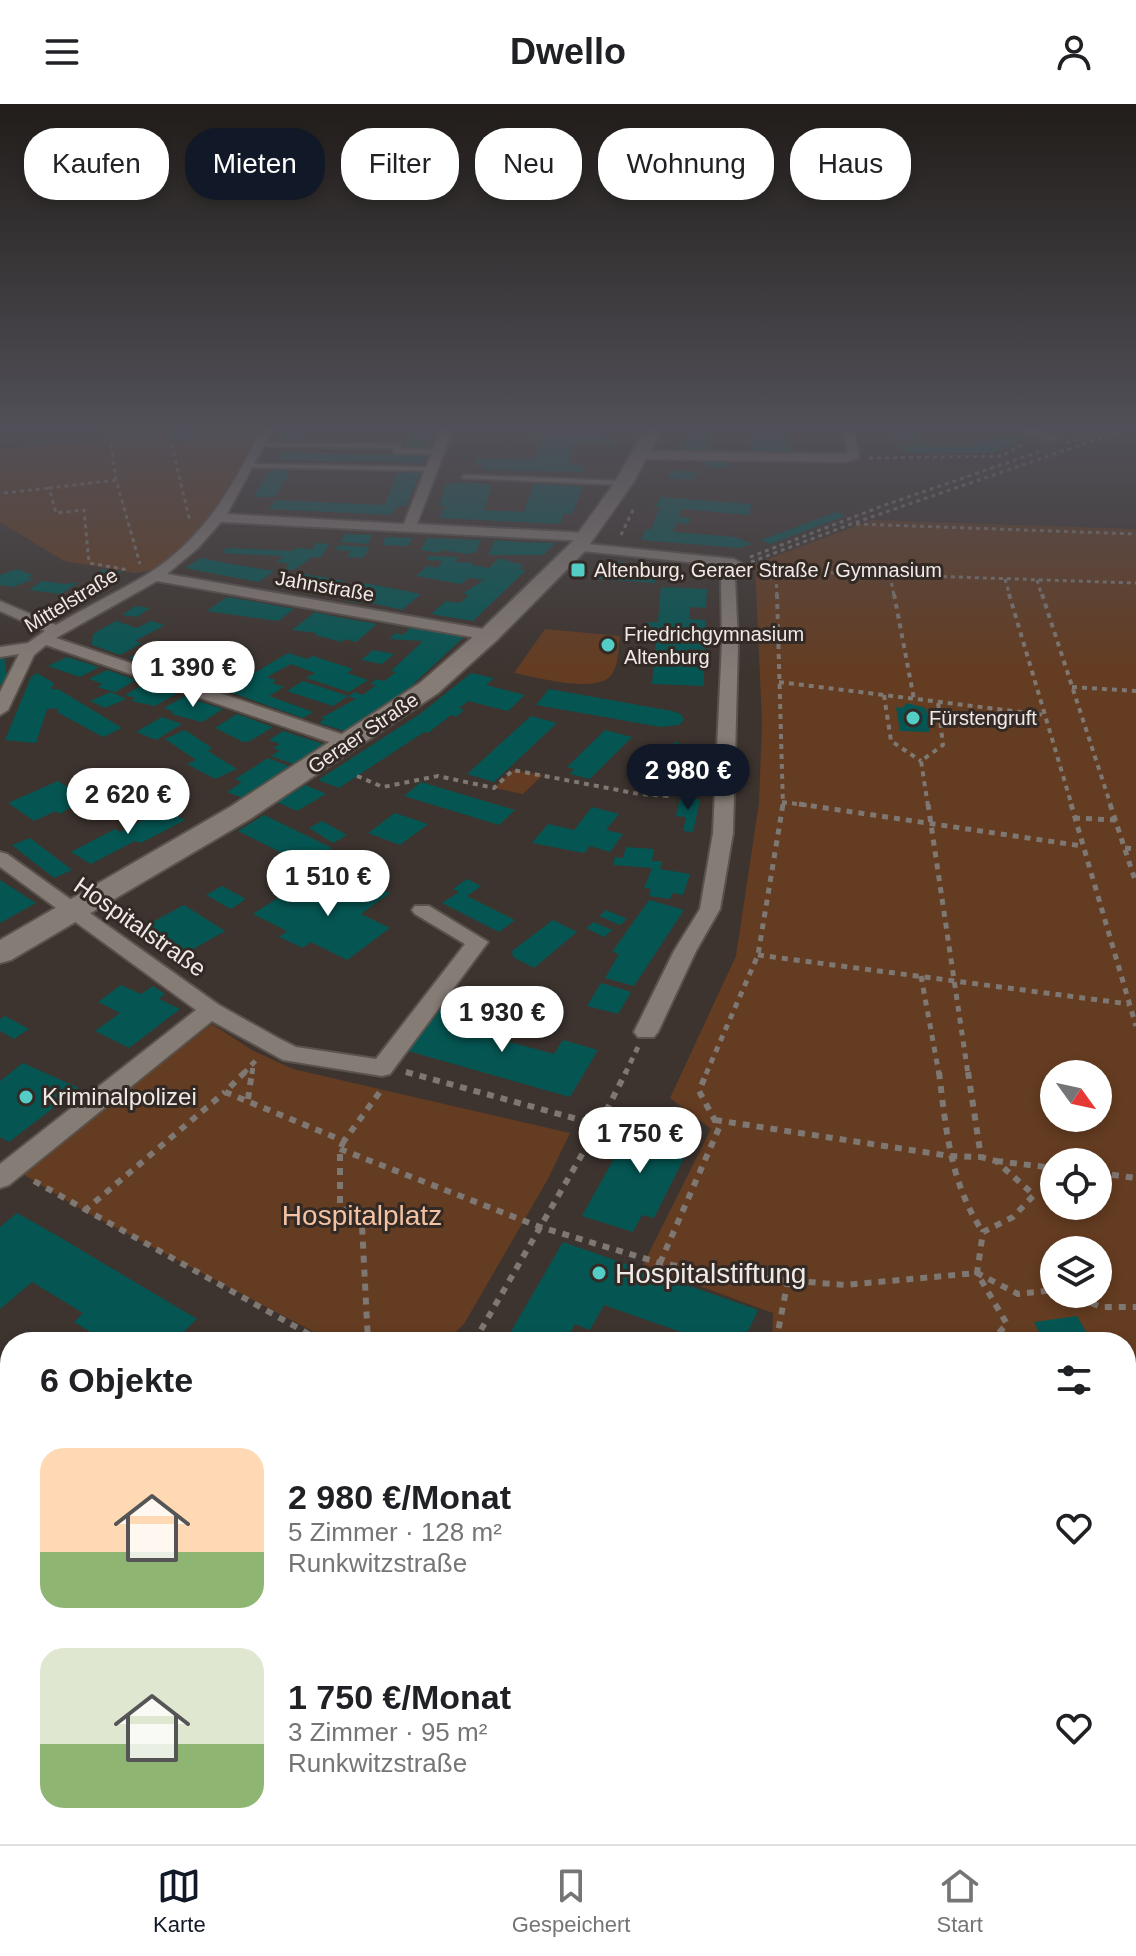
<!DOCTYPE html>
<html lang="de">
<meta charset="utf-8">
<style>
:root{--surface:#fff;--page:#f2f2f2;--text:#202124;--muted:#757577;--line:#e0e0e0;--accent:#111827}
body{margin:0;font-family:Helvetica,sans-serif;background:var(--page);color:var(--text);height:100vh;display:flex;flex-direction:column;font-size:30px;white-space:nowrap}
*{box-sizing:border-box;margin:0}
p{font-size:26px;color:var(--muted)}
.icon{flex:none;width:44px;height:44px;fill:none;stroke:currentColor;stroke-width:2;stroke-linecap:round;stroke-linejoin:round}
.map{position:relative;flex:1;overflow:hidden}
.drawer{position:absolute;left:0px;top:1228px;width:1136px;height:512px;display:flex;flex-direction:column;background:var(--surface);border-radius:32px 32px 0 0;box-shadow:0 4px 12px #0003}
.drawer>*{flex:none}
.top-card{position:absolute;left:24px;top:24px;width:1088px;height:72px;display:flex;gap:16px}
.needle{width:52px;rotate:123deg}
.fabs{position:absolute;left:1040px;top:956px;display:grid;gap:16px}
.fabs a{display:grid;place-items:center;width:72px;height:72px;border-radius:50%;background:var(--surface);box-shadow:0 4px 12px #0003;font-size:40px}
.price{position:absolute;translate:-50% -68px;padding:0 18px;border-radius:28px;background:#fff;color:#222;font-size:26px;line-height:52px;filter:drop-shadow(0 2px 4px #0008)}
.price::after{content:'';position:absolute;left:50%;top:48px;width:24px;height:18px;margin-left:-12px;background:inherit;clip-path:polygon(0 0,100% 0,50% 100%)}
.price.on{background:var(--accent);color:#fff}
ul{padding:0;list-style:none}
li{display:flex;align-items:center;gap:24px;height:200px;padding:0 40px}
li span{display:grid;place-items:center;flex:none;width:224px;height:160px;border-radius:24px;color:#555}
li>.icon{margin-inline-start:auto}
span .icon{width:96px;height:96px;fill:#fffc;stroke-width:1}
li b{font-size:34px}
h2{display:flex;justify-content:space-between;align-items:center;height:96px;padding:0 40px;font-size:34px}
.chip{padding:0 28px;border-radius:32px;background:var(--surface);box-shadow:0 4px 12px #0003;font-size:28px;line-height:72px}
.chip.on{background:var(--accent);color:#fff}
header{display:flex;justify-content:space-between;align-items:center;height:104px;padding:0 40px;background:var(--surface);font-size:36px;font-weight:600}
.tabs{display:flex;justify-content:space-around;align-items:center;height:112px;border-top:2px solid var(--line);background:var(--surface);font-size:22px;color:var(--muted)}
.tabs a{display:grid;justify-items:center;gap:4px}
.tabs .on{color:var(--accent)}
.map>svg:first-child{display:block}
</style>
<header><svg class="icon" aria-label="menu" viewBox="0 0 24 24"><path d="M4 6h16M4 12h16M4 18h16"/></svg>Dwello<svg class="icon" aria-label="person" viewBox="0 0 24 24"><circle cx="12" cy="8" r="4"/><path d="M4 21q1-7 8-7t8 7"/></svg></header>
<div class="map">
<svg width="1136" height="1740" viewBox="0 0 1136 1740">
<rect width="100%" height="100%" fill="#3d342f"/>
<!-- green -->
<path fill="#643c21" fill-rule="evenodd" d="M102,325H261L214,408L176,451L155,466L135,469L64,457L0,418V345L101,337Z
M872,416L1136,425V1367H1126V1238H772L773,1209L643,1161L711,1025L670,994L736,852L759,699L762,618L755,460ZM1054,970H1098V1014H1054ZM1054,1058H1098V1102H1054ZM1054,1146H1098V1190H1054Z
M545,525L620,532C618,544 619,560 612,570C599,591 536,573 514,569Z
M513,666L543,671L523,690L494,684Z
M212,920L252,946L293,965L570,1029L548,1075L464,1220L445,1238H333L84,1107L21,1069Z"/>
<!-- building -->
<path fill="#055653" d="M170,325H190L193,336L172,338Z
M285,325H307L299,338L277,337Z
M365,325H434L424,346L402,345L410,329L365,328Z
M691,325H713L710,332H714L706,341H712V347H686L677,343H683Z
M745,325H787L794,352H753Z
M891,325H915L920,336H896L889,333L887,328H892Z
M527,328L614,330L613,341L572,340L569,361H584L583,368L482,366L484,361H474L476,354L536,355L540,335H525Z
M997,329L1022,334L995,349H903L898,339L973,341Z
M281,348L302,349L426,351L423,359L276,356Z
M704,353H737L738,358H728L729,364H707Z
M271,364H292L275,393H253Z
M399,366H422L406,402H397L391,411L268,405L276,396L384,401Z
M671,366L698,368L694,376L667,374Z
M467,378L492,381L484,406L524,408L534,379L583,383L572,410H564L560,420L439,414L443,405L449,403L439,402L446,380Z
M660,393L752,400L749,411L682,405L678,413L691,414L689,420L676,419L673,428L735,433L752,440L739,444L641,436L646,425L651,426L660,403H655Z
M836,408L845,412L770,440L761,436Z
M345,430L372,431L368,440L340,438Z
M386,433L412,434L408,442L382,441Z
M427,434L453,435L481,436L476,448L468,450L441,446L440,449L421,446Z
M495,436L520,438L555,439L543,451H488Z
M316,439L329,440L321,453H312L294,466L285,465L289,460L276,458L283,452L223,449L226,444L293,447L295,444L312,445Z
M339,441L370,443L363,454L347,453L351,447L335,446Z
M428,452L458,453L456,458L474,459L471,461L489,464L499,454L523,461L519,465L526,466L473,517L431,510L446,497L460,499L469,491L462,490L484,476L469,474L461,480L416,472L427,462L437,464L443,457L427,456Z
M201,454L237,461L274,467L259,478L185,464Z
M605,457L623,458L621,463L634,464L635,461L654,463L664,460L671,463L669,469L679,470L676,477L657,475L655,479L596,475Z
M17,465L33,471L28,473L33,475L13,483L0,481V471Z
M104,465L122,468L108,478L89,475Z
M299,469L323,473L344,477L328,490L282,481Z
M42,477L66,480L79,478L61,490L29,486Z
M356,478L381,482L421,490L402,506L363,497L360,499L348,497L352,495L337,492Z
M661,483L707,485L706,504L690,503L689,515L705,516V546L688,545L687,559L704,560V582L652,580L656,539L645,538L647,518H658Z
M227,493L251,497L294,505L278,517L207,507Z
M135,502L150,504L137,513L122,511Z
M315,508L337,513L377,520L356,538L345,535L342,538L315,531L317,529L292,526Z
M116,517L137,524L151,517L165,521L135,537L142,539L120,551L92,541L93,530Z
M411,523L464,533L407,586L344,627L319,619L325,615L321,614L356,595L348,592L355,588L363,591L376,581L370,580L377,575L384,577L396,568L391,567L423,537L389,535L396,529L403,531Z
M153,541L179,550L206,559L183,572L129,554Z
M373,546L394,550L382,560L361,556Z
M288,549L307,555L313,552L353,565L347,569L368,576L349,588L306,574L315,569L291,560L267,573L276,576L272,579L284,583L269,592L313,608L303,614L193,575L218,561L249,572Z
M0,552H4L8,580L0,581Z
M67,553L99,563L80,573L48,562Z
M107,566L136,576L115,588L97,583L103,580L89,575Z
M37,569L54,579L51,585H58L122,624L103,633L57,608L58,604L47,605L36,639L5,636L31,573Z
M471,569L494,574L486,581L525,591L508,607L468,597L459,604L464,606L456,613L451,611L428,629L424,628L339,684L318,676L420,610Z
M303,577L348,592L333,602L287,587Z
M146,579L176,590L155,602L131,597L136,594L125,591Z
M549,585L672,607L681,610L684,616L679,621L661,623L536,601Z
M111,588L126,595L105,604L90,597Z
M185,592L204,599L223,605L202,618L171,610L174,608L164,604Z
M907,599L926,604L930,628L900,627L896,603L902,604Z
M237,610L273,623L250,637L243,638L215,624Z
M531,612L557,619L494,678L467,670Z
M162,613L182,620L156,636L136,628Z
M185,626L212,644L208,647L237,665L215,675L187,660L196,656L165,635Z
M605,626L632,633L590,675L570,670L574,665L567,663Z
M283,627L326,641L296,661L271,652L280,646L273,644L280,640L269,636Z
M675,638L698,644L657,687L633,680Z
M268,654L291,663L243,694L227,688L242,678L235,675Z
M58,677L86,694L60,710L56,707L34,717L8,699Z
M421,678L515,706L499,721L404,692Z
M306,681L326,690L297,707L277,698Z
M680,694L700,695L693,728L683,727L686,713L676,712Z
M592,703L619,710L606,726L623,730L610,748L590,742L584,749L532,739L548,720L574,726Z
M165,705L185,716L141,739L135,737L91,760L71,748L115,725L120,728Z
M395,709L428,720L400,741L368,729Z
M264,711L332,744L306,761L238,727Z
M322,717L347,731L333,739L309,724Z
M30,734L72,766L54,774L12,741Z
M626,743L654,745L652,757H662L660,765L690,770L683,791L672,789L670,795L649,792L651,785L644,784L652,764L613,761L615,753L623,754Z
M356,774L390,789L361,810L390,824L347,856L311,838L303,844L279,833L287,827L253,810L299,780L328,794Z
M467,775L481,782L467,792L515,816L499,828L442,799L459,788L453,785Z
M0,776L36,799L0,819Z
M222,782L246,795L231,805L206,791Z
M649,796L684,806L634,882L605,874L619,850L612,848Z
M184,801L225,827L188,848L174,839L169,842L157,834L162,831L147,821Z
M606,806L627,815L620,821L599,812Z
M553,816L577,828L534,864L513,853L512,847Z
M594,818L612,826L604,833L586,824Z
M601,879L631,888L618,910L587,902Z
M121,881L141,890L153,882L165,890L159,895L180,905L129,944L95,927L120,909L98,898Z
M442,903L483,914L473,928L554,950L563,936L598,946L570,993L408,947Z
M5,912L29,925L14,935L0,927V915Z
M23,959L79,984L9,1038L0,1033V977Z
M637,1013L696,1030L654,1114L642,1111L633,1128L582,1112Z
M17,1109L56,1131L197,1215L173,1238H107L74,1218L83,1209L32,1178L0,1205V1123Z
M563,1138L758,1206L743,1238H709L604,1201L590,1226L575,1220L565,1238H505Z
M1077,1212L1092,1238H1044L1034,1218Z
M1126,1255L1131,1264L1136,1263V1318L1126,1319Z
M0,1637L10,1646V1730H103L112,1738L116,1731L137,1740H0Z
M537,1730H625L620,1740H531Z
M1035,1730H1101L1105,1740H1038Z"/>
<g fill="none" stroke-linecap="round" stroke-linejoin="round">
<!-- lane casing -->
<g stroke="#59524d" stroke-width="4">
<path id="lane" d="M258,339L398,340L401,342L399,345L437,346L440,348L437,350L395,349L392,347L394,344L260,342L257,340Z
M250,360L431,363L434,365L431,367L248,363L247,362Z
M465,371L624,377L627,379L624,381L463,374L462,373Z
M1126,1546H1136V1564H1126Z
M670,1730H690L685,1740H665Z"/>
</g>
<!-- street casing -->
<g stroke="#59524d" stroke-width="4">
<path id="street" d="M261,325H273L227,410L404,420L441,325H453L417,420L586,429L593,433L586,437L221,418L198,444L167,470L489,526L497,531L489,536L157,477L56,534L356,635L359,639L356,643H344L46,541L34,551L8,606L0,611V588L19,550L0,553V543L28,539L45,527L0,507V497L56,521C86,503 118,488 148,470C203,435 234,383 261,325Z
M842,325H854L859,354L845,358L640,355L634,351L640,347L844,350L848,349Z
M1017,325H1037L1057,333L1051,337Z
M578,439L734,455L741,459L735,475L738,539L733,729L720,805L696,847L658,928L654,933H638L634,928L674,847L700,805L713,729L722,539L721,475L726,462L573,446L571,443Z
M0,748L7,750L219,901L278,934L296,943L376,955L465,840L415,810L412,806L415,802H429L488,838L390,970L382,972L283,956L212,917L9,1081L0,1084V1060L196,906L0,763Z
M1126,1392H1136V1422H1126Z
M345,1730H384L380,1740H341Z"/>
</g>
<!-- secondary casing -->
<g stroke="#59524d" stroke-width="4">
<path id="secondary" d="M645,325H662L633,379L585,447L497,536L438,589L250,715L11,856L0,859V836L230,703L420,579L481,526L571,439L615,378Z"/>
</g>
<!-- path-far4 -->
<path stroke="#7e7772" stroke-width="3" stroke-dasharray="4 4" stroke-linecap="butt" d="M109,325L116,376L140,460
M168,325L190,418
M196,325H208
M1066,339L1105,325
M869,354L1002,352L1024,340
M116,376L49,384L56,409L84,406L89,459L129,466
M4,389L49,384
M856,420L1136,430
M621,431L634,404
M750,453L885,401L1041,347
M751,458L851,420L1127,325
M890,471L894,492
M1005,475L1010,492
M1037,476L1042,492
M777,492L776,467L1136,479"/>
<!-- path-far3 -->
<path stroke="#7e7772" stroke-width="4" stroke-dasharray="5 5" stroke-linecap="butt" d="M777,490L783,702
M894,490L914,595
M1009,490L1072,702
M1042,490L1111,702
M779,578L1045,611
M1072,583L1136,587
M884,591L891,637L921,657
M357,672L383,683L438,672L494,684L513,666L639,690L667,692L705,653
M782,698L812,702
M928,702L921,657L943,641L938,598"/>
<!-- path-far2 -->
<path stroke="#7e7772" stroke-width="5" stroke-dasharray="6 6" stroke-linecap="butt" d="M799,700L1082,742
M928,700L968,970
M1071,700L1136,922
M1110,700L1136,779
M1074,714L1116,716
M1125,744L1136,745
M758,851L1129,900
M921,872L939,970
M406,968L413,970
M243,970L257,955
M252,970L253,961
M625,970L638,943
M706,970L758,851L783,700"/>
<!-- path-far1 -->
<path stroke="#7e7772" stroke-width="6" stroke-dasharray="7 7" stroke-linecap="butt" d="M245,968L225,988L344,1037L382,985
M406,968L599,1021
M939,968C946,1025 950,1079 983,1128
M968,968L981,1053L996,1057L1034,1091L1013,1113L983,1128L977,1169L1007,1220L993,1235L994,1238
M248,995L252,968
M715,1016L950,1052L981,1053
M344,1037L340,1045V1103L362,1121L368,1238
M340,1045L540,1123L660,1159L736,1172L845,1181L977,1169L1018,1190L1054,1186
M996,1057L1054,1064
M1098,1069L1136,1074
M34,1077L323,1238
M84,1107L225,988
M660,1159L719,1024L699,987L707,968
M1065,1190L1102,1203H1136
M474,1238L599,1021L626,968
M776,1238L788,1176
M932,1238L993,1235"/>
<!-- path -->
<path stroke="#7e7772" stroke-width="8" stroke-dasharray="9 9" stroke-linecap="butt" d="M441,1740L447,1730"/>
<!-- lane -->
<use href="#lane" fill="#867c76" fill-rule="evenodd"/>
<!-- street -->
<use href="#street" fill="#867c76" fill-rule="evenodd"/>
<!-- secondary -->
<use href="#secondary" fill="#867c76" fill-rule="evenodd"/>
</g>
<!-- sky -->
<linearGradient id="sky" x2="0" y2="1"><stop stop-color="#221d1a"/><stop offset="0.57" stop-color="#515058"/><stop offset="1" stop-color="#515058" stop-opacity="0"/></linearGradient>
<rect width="1136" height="569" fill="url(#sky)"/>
<!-- markers -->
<g fill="#54cdc7" stroke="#332a25" stroke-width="3">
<rect x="570" y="458" width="16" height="16" rx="4"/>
<circle cx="608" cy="541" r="8"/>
<circle cx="913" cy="614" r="8"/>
<circle cx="26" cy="993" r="8"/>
<circle cx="599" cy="1169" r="8"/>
</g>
<g text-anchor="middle" stroke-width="6" stroke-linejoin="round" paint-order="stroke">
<!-- far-poi labels -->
<g font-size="20" fill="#efeae6" stroke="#332a25" text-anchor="start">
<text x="594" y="473">Altenburg, Geraer Straße / Gymnasium</text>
<text x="624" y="537">Friedrichgymnasium<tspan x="624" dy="23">Altenburg</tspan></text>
<text x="929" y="621">Fürstengruft</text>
</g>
<!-- far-street labels -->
<g font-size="20" fill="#efeae6" stroke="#332a25">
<text transform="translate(325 482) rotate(10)" y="7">Jahnstraße</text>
<text transform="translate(71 496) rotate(-31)" y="7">Mittelstraße</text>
<text transform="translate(363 629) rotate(-34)" y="7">Geraer Straße</text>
</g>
<!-- street labels -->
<g font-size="24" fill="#efeae6" stroke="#332a25">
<text transform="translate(140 823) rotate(35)" y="8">Hospitalstraße</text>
</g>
<!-- poi labels -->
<g font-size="24" fill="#efeae6" stroke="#332a25" text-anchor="start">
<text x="42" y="1001">Kriminalpolizei</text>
</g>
<!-- near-park labels -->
<g font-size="28" fill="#f4c3a4" stroke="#332a25">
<text x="362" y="1121">Hospitalplatz</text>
</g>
<!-- near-poi labels -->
<g font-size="28" fill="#efeae6" stroke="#332a25" text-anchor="start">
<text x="615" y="1179">Hospitalstiftung</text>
</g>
</g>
</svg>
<div class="fabs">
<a><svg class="needle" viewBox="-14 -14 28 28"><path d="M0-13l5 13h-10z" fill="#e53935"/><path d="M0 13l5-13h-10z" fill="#757577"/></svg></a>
<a><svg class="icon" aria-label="locate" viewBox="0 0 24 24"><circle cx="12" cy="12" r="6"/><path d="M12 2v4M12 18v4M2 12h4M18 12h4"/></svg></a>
<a><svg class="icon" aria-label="layers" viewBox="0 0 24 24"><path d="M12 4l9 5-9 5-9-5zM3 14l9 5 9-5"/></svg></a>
</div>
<b class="price" style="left:193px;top:605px">1 390 €</b>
<b class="price on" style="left:688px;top:708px">2 980 €</b>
<b class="price" style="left:128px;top:732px">2 620 €</b>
<b class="price" style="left:328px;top:814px">1 510 €</b>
<b class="price" style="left:502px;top:950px">1 930 €</b>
<b class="price" style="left:640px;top:1071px">1 750 €</b>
<div class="top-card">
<a class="chip">Kaufen</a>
<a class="chip on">Mieten</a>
<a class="chip">Filter</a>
<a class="chip">Neu</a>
<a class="chip">Wohnung</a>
<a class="chip">Haus</a>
</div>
<section class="drawer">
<h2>6 Objekte<svg class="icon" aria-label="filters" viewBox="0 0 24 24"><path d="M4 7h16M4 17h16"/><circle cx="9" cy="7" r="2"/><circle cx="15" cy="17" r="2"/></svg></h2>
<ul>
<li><span style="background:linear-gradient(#ffd9b3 65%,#8fb573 0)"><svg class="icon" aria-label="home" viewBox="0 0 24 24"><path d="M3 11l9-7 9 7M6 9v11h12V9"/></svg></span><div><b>2 980 €/Monat</b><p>5 Zimmer · 128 m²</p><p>Runkwitzstraße</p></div><svg class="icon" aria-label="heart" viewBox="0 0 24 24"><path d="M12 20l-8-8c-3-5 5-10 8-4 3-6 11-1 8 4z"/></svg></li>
<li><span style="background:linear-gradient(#dfe7d0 60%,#8fb573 0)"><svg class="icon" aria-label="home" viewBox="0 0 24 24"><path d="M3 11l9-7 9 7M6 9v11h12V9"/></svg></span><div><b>1 750 €/Monat</b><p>3 Zimmer · 95 m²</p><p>Runkwitzstraße</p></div><svg class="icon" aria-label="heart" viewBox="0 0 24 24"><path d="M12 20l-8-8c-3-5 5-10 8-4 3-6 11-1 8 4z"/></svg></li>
</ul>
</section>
</div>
<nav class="tabs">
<a class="on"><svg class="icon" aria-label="map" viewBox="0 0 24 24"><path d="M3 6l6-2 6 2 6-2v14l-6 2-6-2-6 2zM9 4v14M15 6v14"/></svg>Karte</a>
<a><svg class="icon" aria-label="saved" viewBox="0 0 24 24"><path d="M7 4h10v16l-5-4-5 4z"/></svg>Gespeichert</a>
<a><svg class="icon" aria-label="home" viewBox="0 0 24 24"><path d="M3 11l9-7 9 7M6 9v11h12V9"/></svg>Start</a>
</nav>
